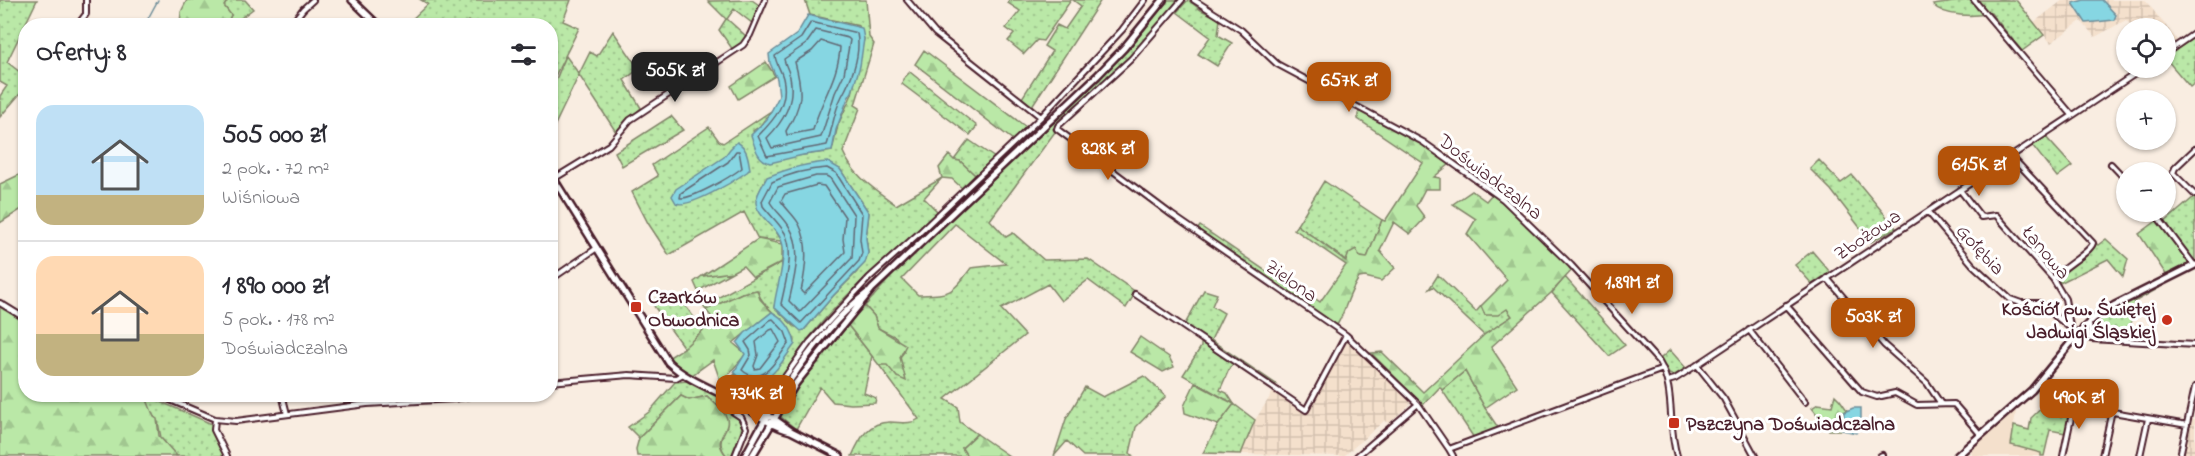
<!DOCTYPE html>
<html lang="pl">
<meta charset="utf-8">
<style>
:root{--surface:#fff;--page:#f7f7f7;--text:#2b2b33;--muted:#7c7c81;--line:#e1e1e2;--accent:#b45309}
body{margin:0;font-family:"Indie Flower",sans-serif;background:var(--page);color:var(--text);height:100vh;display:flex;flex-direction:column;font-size:22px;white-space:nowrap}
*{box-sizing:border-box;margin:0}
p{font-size:20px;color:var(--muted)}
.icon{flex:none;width:33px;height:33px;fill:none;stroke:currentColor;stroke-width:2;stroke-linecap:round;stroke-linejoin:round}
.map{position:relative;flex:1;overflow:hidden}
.sheet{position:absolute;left:18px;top:18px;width:540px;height:384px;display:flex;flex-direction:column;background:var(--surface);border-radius:24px;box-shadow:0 2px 4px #0004}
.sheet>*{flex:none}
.buttons{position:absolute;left:2116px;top:18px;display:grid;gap:12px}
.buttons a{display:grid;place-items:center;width:60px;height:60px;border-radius:50%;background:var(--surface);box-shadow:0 2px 4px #0004;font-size:30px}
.price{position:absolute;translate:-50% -51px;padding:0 14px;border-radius:12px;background:var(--accent);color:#fff;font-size:20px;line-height:39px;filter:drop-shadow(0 2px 3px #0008)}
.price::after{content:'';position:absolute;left:50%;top:36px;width:18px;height:14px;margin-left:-9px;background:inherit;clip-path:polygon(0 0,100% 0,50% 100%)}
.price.current{background:#222;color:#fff}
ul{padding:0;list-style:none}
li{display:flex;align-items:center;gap:18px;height:150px;padding:0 18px}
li+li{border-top:2px solid var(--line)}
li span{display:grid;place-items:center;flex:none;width:168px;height:120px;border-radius:18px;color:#555}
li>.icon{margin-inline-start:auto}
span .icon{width:72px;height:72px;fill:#fffc;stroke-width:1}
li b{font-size:26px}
h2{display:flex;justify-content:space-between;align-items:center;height:72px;padding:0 18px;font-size:26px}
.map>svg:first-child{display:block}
</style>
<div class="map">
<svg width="2195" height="456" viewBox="0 0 2195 456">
<defs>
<pattern id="industrial-grid" width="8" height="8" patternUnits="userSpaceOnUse" patternTransform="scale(1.5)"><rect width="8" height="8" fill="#f4e0cc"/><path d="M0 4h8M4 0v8" fill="none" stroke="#d3c0af"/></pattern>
<pattern id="grass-dots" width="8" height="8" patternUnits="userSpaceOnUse" patternTransform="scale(1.5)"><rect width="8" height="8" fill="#bae8a7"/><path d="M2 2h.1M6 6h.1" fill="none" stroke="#a1c790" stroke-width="1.8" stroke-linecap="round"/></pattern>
<pattern id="forest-firs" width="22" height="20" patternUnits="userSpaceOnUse" patternTransform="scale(1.5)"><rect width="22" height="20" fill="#bae8a7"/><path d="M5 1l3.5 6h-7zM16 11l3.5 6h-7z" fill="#a1c790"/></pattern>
</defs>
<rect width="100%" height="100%" fill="#f9ede1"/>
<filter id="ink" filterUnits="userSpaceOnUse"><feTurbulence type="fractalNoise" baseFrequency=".0167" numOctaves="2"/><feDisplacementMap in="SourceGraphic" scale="12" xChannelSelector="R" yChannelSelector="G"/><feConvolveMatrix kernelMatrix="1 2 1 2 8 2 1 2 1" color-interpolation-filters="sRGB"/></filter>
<g filter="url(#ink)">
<!-- built -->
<path fill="#f4e0cc" d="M2014,411L2016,412L2011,445L2041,453V456H1972L1971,448Z"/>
<!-- industrial -->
<path fill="url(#industrial-grid)" d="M2063,0H2145L2178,41L2166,49V28H2134L2126,20L2095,37L2081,21L2051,43L2033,23Z
M1345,341L1349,342L1404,394L1403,396L1410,401L1409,405L1389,423L1384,421L1344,456L1241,454L1255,420L1273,392L1309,413L1340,347Z
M2190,419H2195V456H2183Z"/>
<!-- grass -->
<path fill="url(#grass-dots)" stroke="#828469" stroke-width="1.5" fill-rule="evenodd" d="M0,0H37L7,62L25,76V88L0,117V96L7,86L0,82Z
M228,0H245L253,9L237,21L240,25H226L231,15L224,6Z
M421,0H571L563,21L579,28L551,84L550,26L474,25L468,21L464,25H406L428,4Z
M752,0L759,5L752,23L734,9L727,19L747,37L744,42L733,50L719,30L726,19L708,1Z
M805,0H866L869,37L874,44L855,105L860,108L843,152C853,176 876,190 896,205L942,178L924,198L939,213C891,255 837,298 800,350C790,364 781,379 771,393L765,398L756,397L729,384L723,391L721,389L735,374L748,381L795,341C787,318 764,312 757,290L742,293L706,310L703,306L782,262L781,279L774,307L794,326L804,330L833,296L857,272L868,253L866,238L869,213L840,169L765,180L756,199L780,238L785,240L782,244L781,241L758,239L744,212L669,255L648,223L632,192L658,176L652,165L709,127L719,141L723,143L771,111L760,126L753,131L796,156L832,151L838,125L852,94L862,47L864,39L859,26L810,15Z
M1010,0H1071L1043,41L1037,40L1024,54L1008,41L1014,34L1006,28L1020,11L1008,3Z
M1073,0H1101L1032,106L1022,98L1052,51L1044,46L1057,25L1065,29L1081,6Z
M1168,0H1179L1133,54L1089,98L1053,129L1055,132L990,220L1006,237L1013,233L1044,260L1088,259L1136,292L1126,308L1088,280L1061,301L1048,284L1001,309L1025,335L945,399L958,407L960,422L977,434L962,448L967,456H852C860,438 868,422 890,422C901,422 910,425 919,419L879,365L887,364L897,377L900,357L904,352L896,337L878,328L874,316L865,306L897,270L1051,125L1130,47ZM955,224L1006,264L971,268C951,295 951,294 918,295L902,279Z
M1188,0L1201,10L1220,19L1218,35L1232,43L1217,66L1198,54L1210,37L1177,12Z
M1967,0H2016L2044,35L2022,51L1991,13C1975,17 1945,17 1933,5Z
M613,31L639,69L624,80L641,108L616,132L579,75L552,131L551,129V91L566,56L579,74L590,52L597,56Z
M2195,37V83L2190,87L2166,59V56Z
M910,72L977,126L970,135L902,84L903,79Z
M671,116L683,130L622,166L615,152Z
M2045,136L2072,166L2057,177L2032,145Z
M969,140L995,158L975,175L960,161L954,160Z
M1819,160L1841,183L1852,175L1896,228L1871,242L1831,190L1810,169Z
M1324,181L1382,220L1367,258L1360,257L1347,261L1297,225Z
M2194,197L2195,199V263L2165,222Z
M2106,239L2128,259L2123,277L2108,259L2060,283L2058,278C2067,263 2087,258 2096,243L2098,245Z
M1812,251L1830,272L1812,284L1795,265Z
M732,272L698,291L694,282L702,276Z
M1438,275L1476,312L1481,306L1485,315L1507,309L1512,316L1484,335L1433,287L1429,289Z
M1565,277L1625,345L1609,356L1552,293Z
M2157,286L2159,288L2134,302L2129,339L2096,338L2093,323L2105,315Z
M1204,290L1217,294L1212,306L1224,313L1211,340L1276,384L1275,386L1184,326Z
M662,295L672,306L682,301L700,326L714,320L684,348L651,302Z
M847,324L872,356L864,393L876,398L875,403L851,404L833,402L820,387L796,429L781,417L782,411L810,369Z
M1201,343L1235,363L1230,367L1220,390L1227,393L1234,404L1255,420L1241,454L1203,453L1218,425L1234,404L1183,375L1201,347Z
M1670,350L1686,368L1673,376L1669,374L1660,359Z
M1465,371L1485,408L1499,429L1474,438L1442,390Z
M1144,376L1166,396L1136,427L1130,453L1133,456H1083L1067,441L1054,456L1066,419L1085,387L1103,397Z
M688,381L718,396L720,406L742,422L744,426L731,456H727C714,442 726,434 727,419L722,410L707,396L689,400L681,396L639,438L628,427L649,412L675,382Z
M145,395L212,424L225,456H176L161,438L158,422L152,414Z
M2052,398L2072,401L2066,433L2050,430L2044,456H2041V453L2011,445L2014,426L2029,430L2031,418Z"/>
<!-- forest -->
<path fill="url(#forest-firs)" stroke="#828469" stroke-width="1.5" d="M187,0H228L224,6L231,15L226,25H210L207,21L196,25H180L181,12Z
M924,50L1026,127L1013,140L915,64Z
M766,62L775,76L738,99L731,86Z
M1361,109L1421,143L1450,164L1434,177L1440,178V189H1425L1416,206L1425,218L1410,234L1394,222L1380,251L1395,268L1381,281L1365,277L1359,278C1348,294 1346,310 1337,325L1197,230L1200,226L1301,295L1305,291L1320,302L1346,265L1294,229L1297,225L1346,261L1349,253L1356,249L1360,257L1367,258L1382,220L1385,221L1423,163L1358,119V114Z
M949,155L954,160L960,161L975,175L963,189L952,179L942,178L939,168Z
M25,172V207L0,223V184Z
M1472,191L1486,201L1492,194L1514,212L1572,270L1551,293L1491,347L1517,386L1485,408L1465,371L1442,390L1440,387L1423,405L1371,353L1382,352L1423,392L1484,335L1512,316L1507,309L1498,315H1485L1481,306L1507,280L1467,234L1476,219L1453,204Z
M2158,220L2191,265L2167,276L2139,234Z
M758,239L782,244V262L753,277L743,266L732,272L702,276Z
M757,290L760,299L772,312L733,343L746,354L721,383L713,360L692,375L675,366L668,358L684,348L714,320L706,310L742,293Z
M0,305L25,322L26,394L145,395L154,417L157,419L159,436L177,456H0Z
M865,306L874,316L878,328L906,345L900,357L906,381L897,377L887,365H879L847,324Z
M1140,337L1169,357L1174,367L1163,372L1130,352Z
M1195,383L1234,404L1218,425L1185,413L1184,406Z
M1835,395L1840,400L1847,410L1844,412L1842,430H1829L1812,408L1818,404L1832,406Z
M681,396L689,400L707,396C713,403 725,410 727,419C731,432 710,438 727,456H637L636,449L639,438Z
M977,434L1009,456H967L962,448Z"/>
<!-- water -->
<path fill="#86d6e2" stroke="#6e8d99" stroke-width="1.5" d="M2084,0H2102L2116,15L2114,20L2086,23L2073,3Z
M808,15L862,28L864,39L860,66L852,92L848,98L836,130L832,151L803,155L770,163C757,160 755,147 751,135L767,119L779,96L777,79L770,63L769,54L797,34Z
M737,142C748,148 748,159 750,169L747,172C734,181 689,209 676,203L672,196L676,189L724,157L730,149Z
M828,162L840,169L869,213L866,238L868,253L865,263L833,296L804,330L801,331L774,307C776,287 785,267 783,247C781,228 757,218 756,203C755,196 764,183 767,177C787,169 807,163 828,162Z
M772,312C784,318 793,330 795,344C779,365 762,401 734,372L745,354L737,343L745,333Z
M1853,408H1861V423L1856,433L1842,430L1844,412Z"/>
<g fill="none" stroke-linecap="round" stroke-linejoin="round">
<!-- shore -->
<path stroke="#626874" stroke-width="1.5" d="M811,22L857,33C861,54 852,78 842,96C834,111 832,130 827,145L767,156L758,136C775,119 789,103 783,78C781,70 776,64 775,56L801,38Z
M816,30L848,38L850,40L844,74L835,93L821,137L772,148L767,138C784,121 795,102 790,77C789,71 785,65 784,59L806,44Z
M821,41L840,47C839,77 820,102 813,130L787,135L786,131C803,104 803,93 795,62L812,51Z
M736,151H739L742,168C730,177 693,199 680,198L681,193L728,162Z
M827,168L836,173L862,214L860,239L862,253L859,261L801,323L781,304C785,284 795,253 785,233C779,223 770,215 763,206L762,201L772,182C789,174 808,169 827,168Z
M816,176H826L830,178L854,215L852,258L800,312L789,301C794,279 803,249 790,228C785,218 775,211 770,202L778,187Z
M817,185L824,186L845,217L843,239L845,252L804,294L801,291C806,270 809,243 799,224C794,215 786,209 781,201L785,194Z
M773,319L785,332L789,343C777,358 763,389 742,370L751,355L750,350L745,342L770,320Z
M773,329L780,342L760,368L755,369L754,366L758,355L756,342L770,330Z"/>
<!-- stream -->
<path stroke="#6e8d99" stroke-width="1.5" d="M144,26L158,0"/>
<!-- street casing -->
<g stroke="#4a1f2b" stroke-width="8">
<path id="street" d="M907,0L935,33L1041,117
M1182,0L1131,59L1058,126L1057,129L1172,215L1346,335L1418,404L1449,449L1663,369
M1194,0L1241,30L1277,64L1423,142L1503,199L1571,265L1659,362C1676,390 1667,425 1677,456
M1974,0L2072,115
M77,26L86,14V0
M290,26L303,9L313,0
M2166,53L2195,33
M2195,149L2175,168L2173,173L2195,195
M2011,156L2093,243C2090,253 2062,267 2053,279
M2111,164L2127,181
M555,178L609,145L630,120L743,45L750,35L765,0
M1960,190L1981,217L1996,215L2053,279L2065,299L2070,326
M1928,212L1973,265L2010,299L2021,303H2039L2078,334
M2154,212L2194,265
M1827,278L1884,345L1927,383L1941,404
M550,280L597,248
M1135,294L1306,410L1346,335
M0,303L26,319
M1786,305L1862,392L1877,397L1895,393L1917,405L1954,404L1981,435
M2089,324L2091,339L2195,345
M1749,330L1805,402
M1697,365L1724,399L1755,456
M1668,381L1675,379L1697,365L2144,68
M550,382L629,375L676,378L683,374
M156,394L215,419L214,430L227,456
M282,394L287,414
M215,419L236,421L367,404L453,399L481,394
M1449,449L1453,456
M735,456L746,428L741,417L721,404C721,398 724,392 728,388C743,390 754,404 769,399L810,342L869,278L917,235L1041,117L1122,30L1145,0
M1357,456L1418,404
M1880,456L1882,455
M2063,456L2075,399
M2102,456L2111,415L2113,412L2187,425
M2140,456L2148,419
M2180,456L2195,387"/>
</g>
<!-- secondary casing -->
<g stroke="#4a1f2b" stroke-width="10">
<path id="secondary" d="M352,0L379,26
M550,173L668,362C690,383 720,391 746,407C760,417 774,427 791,431
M749,408L773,418L791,431L840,456
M745,456C772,404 820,328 867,293
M752,456L796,383L872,289L1097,76L1124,48L1163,0
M1957,456L2032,390L2078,334L2094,318L2115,305L2195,265"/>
</g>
<!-- street -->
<use href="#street" stroke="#fff" stroke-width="4"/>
<!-- secondary -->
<use href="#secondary" stroke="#fff" stroke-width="5"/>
</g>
</g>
<!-- markers -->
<g fill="#c8321e" stroke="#fff" stroke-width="2">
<rect x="630" y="301" width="12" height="12" rx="3"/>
<circle cx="2167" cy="320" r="6"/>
<rect x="1668" y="417" width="12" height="12" rx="3"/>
</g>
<g text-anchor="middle" stroke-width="6" stroke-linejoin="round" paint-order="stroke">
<!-- street labels -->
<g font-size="20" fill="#4a1f2b" stroke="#fff">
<text transform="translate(1491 176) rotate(38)" y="7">Doświadczalna</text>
<text transform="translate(1867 234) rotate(-34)" y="7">Zbożowa</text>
<text transform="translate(1981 249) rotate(47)" y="7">Gołębia</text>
<text transform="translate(2047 252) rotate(50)" y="7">Łanowa</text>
<text transform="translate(1292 280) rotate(35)" y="7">Zielona</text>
</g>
<!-- poi labels -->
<g font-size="20" font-weight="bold" fill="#4a1f2b" stroke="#fff" text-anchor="start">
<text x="648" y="303">Czarków<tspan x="648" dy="23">Obwodnica</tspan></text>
<text x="2155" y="315" text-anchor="end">Kościół pw. Świętej<tspan x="2155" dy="23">Jadwigi Śląskiej</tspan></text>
<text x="1686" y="430">Pszczyna Doświadczalna</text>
</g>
</g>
</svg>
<div class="buttons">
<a><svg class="icon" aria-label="locate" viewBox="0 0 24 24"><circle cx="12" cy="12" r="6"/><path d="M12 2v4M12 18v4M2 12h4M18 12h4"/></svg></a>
<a>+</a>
<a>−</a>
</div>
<b class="price current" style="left:675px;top:103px">505K zł</b>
<b class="price" style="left:1349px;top:113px">657K zł</b>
<b class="price" style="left:1108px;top:181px">828K zł</b>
<b class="price" style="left:1979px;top:197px">615K zł</b>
<b class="price" style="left:1632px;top:315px">1.89M zł</b>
<b class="price" style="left:1873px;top:349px">503K zł</b>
<b class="price" style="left:756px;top:426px">734K zł</b>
<b class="price" style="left:2079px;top:430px">490K zł</b>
<section class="sheet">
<h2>Oferty: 8<svg class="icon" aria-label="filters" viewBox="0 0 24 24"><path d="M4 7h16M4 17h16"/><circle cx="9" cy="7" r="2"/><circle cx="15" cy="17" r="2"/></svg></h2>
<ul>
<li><span style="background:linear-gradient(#bfe0f5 75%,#c2b280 0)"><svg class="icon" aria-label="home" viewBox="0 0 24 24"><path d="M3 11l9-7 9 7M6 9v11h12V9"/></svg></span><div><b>505 000 zł</b><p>2 pok. · 72 m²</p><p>Wiśniowa</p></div></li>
<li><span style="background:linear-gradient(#ffd9b3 65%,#c2b280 0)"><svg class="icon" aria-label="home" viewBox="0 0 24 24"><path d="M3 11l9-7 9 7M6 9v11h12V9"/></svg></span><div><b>1 890 000 zł</b><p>5 pok. · 178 m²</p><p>Doświadczalna</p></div></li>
</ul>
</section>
</div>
